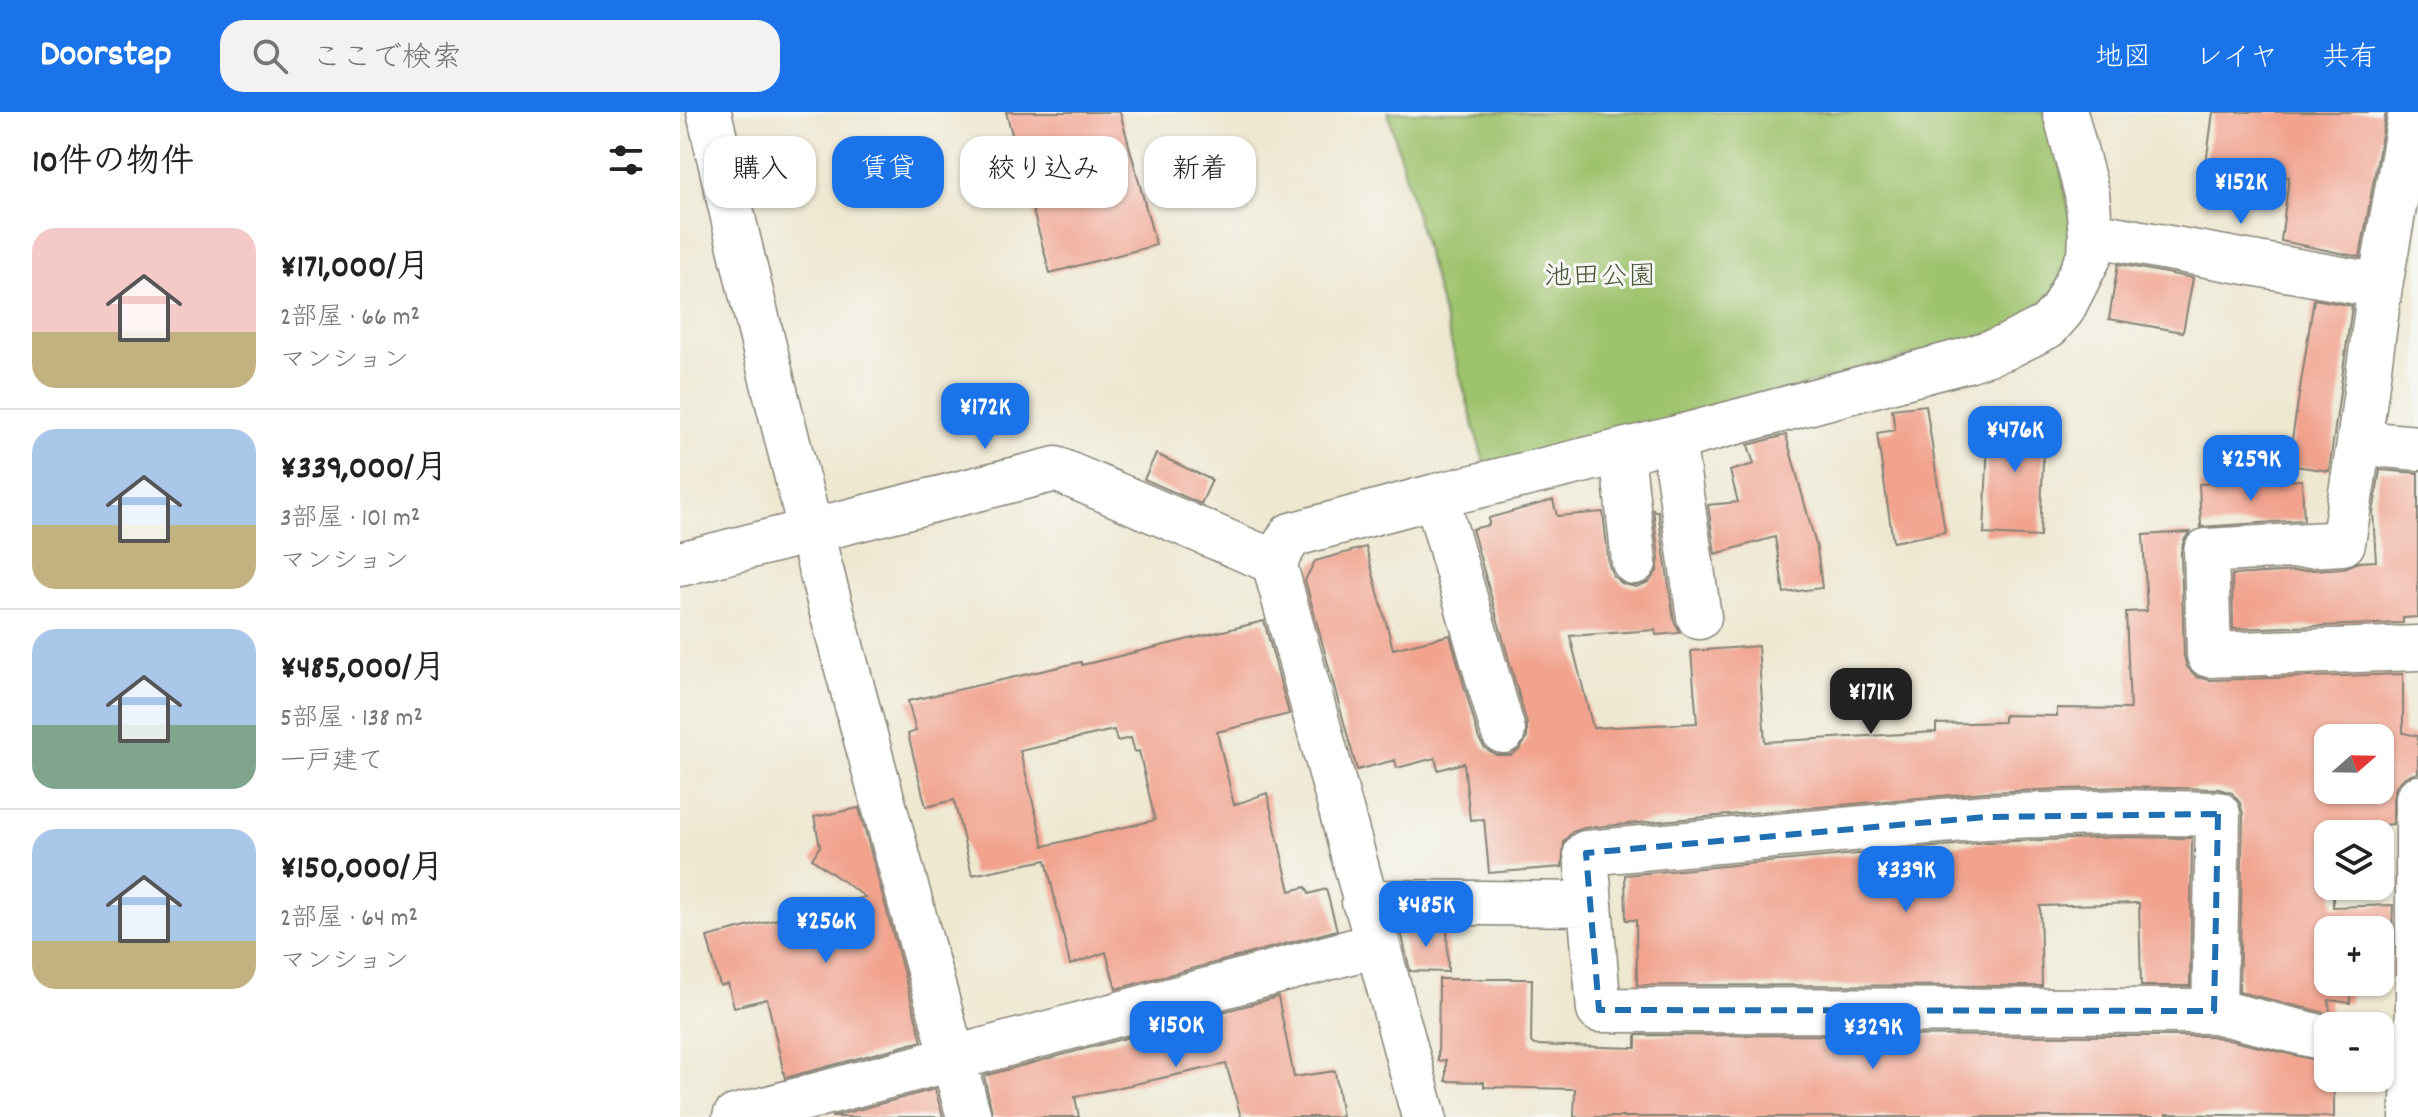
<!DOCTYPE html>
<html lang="ja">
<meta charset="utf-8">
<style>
:root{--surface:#fff;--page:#f2f2f2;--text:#222;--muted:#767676;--line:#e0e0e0;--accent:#1a73e8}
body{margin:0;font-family:Dekko,"Klee One",sans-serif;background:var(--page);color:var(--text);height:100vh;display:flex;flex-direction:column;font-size:30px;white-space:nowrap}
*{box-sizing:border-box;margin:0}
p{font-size:26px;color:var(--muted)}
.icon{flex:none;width:44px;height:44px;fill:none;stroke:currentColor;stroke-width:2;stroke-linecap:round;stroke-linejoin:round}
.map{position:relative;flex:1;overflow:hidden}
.side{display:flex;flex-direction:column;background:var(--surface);width:680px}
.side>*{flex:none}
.banner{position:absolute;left:24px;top:24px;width:760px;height:72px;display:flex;gap:16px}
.needle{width:52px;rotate:70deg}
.controls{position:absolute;left:1634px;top:612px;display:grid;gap:16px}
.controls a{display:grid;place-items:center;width:80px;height:80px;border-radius:16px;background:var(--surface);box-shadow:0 2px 6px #0004;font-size:40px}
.price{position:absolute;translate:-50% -68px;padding:0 18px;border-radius:16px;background:var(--accent);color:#fff;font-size:26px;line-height:52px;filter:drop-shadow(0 2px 4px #0008)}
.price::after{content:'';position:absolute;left:50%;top:48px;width:24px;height:18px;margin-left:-12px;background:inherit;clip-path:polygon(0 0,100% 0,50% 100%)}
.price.current{background:#222;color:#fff}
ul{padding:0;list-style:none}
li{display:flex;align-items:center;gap:24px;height:200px;padding:0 32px}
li+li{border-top:2px solid var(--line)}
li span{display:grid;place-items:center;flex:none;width:224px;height:160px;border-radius:24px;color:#555}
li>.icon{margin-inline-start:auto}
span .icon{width:96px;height:96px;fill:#fffc;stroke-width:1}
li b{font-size:34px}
h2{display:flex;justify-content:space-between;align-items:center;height:96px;padding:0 32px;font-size:34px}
.tag{padding:0 28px;border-radius:24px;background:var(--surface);box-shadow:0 2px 6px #0004;font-size:28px;line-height:72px}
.tag.current{background:var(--accent);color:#fff}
header{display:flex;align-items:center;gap:48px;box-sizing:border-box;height:112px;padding:0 40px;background:var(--accent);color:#fff}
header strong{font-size:38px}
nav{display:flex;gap:44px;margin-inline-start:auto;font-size:28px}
.search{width:560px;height:72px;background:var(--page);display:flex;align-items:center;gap:20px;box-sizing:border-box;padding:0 28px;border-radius:24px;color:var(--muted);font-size:30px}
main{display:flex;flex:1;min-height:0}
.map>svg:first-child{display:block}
</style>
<header>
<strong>Doorstep</strong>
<div class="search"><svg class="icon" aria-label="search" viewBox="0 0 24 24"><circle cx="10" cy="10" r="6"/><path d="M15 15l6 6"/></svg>ここで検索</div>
<nav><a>地図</a><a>レイヤ</a><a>共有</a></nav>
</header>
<main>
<section class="side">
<h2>10件の物件<svg class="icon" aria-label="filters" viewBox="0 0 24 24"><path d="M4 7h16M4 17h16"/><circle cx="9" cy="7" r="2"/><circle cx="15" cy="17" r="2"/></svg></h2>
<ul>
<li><span style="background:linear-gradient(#f6c9c9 65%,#c2b280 0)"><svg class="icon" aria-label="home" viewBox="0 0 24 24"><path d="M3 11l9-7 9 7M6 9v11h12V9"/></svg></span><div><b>¥171,000/月</b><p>2部屋 · 66 m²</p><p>マンション</p></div></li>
<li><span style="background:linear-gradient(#a9c7e8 60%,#c2b280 0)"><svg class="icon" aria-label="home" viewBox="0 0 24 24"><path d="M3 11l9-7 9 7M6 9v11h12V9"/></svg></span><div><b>¥339,000/月</b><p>3部屋 · 101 m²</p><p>マンション</p></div></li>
<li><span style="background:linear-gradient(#a9c7e8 60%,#7fa58c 0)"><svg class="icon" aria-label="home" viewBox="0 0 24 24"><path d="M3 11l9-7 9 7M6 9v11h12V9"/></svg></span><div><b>¥485,000/月</b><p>5部屋 · 138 m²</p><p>一戸建て</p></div></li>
<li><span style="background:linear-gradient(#a9c7e8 70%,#c2b280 0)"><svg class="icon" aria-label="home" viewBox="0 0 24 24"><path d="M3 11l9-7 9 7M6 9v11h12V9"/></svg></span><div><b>¥150,000/月</b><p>2部屋 · 64 m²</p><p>マンション</p></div></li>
</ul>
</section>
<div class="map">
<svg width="1738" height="1005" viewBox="0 0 1738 1005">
<rect width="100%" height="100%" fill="#f6f6f2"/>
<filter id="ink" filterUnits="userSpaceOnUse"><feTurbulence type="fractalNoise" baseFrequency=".0125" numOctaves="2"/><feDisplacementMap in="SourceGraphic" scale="16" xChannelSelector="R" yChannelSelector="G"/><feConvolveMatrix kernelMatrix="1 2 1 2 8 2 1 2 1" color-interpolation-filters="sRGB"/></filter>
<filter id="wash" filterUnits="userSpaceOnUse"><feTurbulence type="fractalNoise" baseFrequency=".006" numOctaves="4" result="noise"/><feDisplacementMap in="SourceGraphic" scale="32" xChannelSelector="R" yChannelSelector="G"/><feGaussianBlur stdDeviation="1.8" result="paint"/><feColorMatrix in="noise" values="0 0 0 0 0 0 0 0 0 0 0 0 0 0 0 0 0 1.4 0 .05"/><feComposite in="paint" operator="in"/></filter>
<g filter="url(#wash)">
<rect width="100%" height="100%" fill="#eee8d1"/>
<!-- green -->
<path fill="#9ec36d" stroke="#5d7044" stroke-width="2" d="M708,0H1370L1394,124L1377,176L1338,214L807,362Z"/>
<g id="blocks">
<!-- building -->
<path fill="#f1a38e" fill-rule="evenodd" d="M326,0H440L476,133L370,161Z
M1533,0H1706L1680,145L1601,129L1609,65L1526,52Z
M1438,152L1513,166L1503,220L1429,207Z
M1634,187L1672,194L1649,359L1608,353Z
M1246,293L1265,420L1213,430L1197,321L1215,318L1212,297Z
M1322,298L1365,300L1360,425L1304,422L1309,303H1322Z
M1106,323L1137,437L1142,476L1104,481L1095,425L1035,442L1028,393L1058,390L1050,359L1074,352L1068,333Z
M476,342L532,368L521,392L464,367Z
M1700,358L1738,361V505L1723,506V511L1553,517L1552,463L1664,456L1679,450L1696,449L1693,401Z
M1622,368L1624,408L1521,415L1519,372Z
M873,388L877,404L923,400L929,453L933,464L943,472L956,475L969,470L977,459L979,447L973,396L974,399H978L994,509L1000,521L976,523L975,518L890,524L913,616L1017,611L1011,539L1078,534L1085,630L1256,620V612L1324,610V603L1377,604V596L1450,597L1446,500L1467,499L1463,423L1510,420L1504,428L1501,440L1504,544L1507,555L1517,565L1530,568L1723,562V621L1738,624V661L1725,665L1716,674L1713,686V712L1703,713L1702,729H1700V722H1648V729H1644L1648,733V774H1653V795L1713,793L1710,868H1700V818H1648V870H1671L1670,891L1649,888L1650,902L1559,880L1563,702L1560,691L1552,681L1539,677L1443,675L1305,680L904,716L892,720L884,730L882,755L809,761L804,707L790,708L784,651L758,658L755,646L717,656L715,648L677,658L625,468L635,449L686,435L713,537L770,523L799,627L805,636L816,643H831L840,637L847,626V612L792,417L809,413V406ZM1648,626H1700V678H1648Z
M584,509L609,602L537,620L554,693L587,681L610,779L626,775L629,782L646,777L657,818L436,877L426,840L390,853L366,748L292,763L274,688L246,695L228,622L236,619L228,589L401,550L402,553ZM434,618L437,629L451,626L455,640L459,639L475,708L364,734L340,639Z
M179,696L242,929L105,966L87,887L54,895L48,872L40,874L27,825L185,785L132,747L140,734L134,705Z
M1443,725L1512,726L1510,874H1461L1459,791L1360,794L1362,874L957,873L956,808H946L945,763L1308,730Z
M720,815L767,816L768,860L730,859Z
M759,867H852L851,930L854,933L956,936V923L1531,924L1648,951V966H1654V1005L1486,1002V1005H894L895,977L804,975V970L766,969V948L758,949Z
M598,885L614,965L655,959L662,1005H561L546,952L395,985L399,1005H313L304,964Z
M255,977L263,1005H151Z"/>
</g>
</g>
<g filter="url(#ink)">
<use href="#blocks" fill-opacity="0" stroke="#858276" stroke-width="2"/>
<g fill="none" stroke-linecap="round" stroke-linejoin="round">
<!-- minor casing -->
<g stroke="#858276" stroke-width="47">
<path id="minor" d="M29,0C104,338 198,671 289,1005
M1731,0L1700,174L1679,331L1738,336
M1411,122L1700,174
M993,327L1019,505
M1679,331L1663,431L1526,439L1529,543L1738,536
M942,340L954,450
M756,384L823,619
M0,452L376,357L594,450
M684,790L910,792L919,898L1534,899L1648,927
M910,792L906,741L1306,705L1443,700L1538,702L1534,899
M1700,939L1735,948
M55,1005L696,833
M744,1005L594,450L611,423L756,384L993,327L1287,248L1324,236L1368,214L1382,198L1410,143L1411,122L1407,82L1385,0
M1732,1005L1738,901V686"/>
</g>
<!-- minor -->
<use href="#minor" stroke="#fff" stroke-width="44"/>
</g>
</g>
<!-- marked area -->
<path fill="none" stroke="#1f6fb2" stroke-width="6" stroke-dasharray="16 10" stroke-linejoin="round" d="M1538,702L1534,899L919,898L906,741L1306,705Z"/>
<g text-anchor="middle" stroke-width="6" stroke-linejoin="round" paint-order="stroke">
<!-- park labels -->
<g font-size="28" fill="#4a5638" stroke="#f6f6f2">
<text x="920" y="172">池田公園</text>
</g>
</g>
</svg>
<div class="controls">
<a><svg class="needle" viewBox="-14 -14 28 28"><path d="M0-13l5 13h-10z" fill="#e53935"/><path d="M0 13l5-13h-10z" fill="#767676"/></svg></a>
<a><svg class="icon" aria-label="layers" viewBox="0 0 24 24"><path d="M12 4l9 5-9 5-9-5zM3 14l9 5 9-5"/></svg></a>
<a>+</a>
<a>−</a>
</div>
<b class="price" style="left:1561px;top:114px">¥152K</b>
<b class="price" style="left:305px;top:339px">¥172K</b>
<b class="price" style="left:1335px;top:362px">¥476K</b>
<b class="price" style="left:1571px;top:391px">¥259K</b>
<b class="price current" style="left:1191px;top:624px">¥171K</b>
<b class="price" style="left:1226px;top:802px">¥339K</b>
<b class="price" style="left:746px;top:837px">¥485K</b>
<b class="price" style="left:146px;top:853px">¥256K</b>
<b class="price" style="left:496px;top:957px">¥150K</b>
<b class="price" style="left:1193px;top:959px">¥329K</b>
<div class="banner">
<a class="tag">購入</a>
<a class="tag current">賃貸</a>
<a class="tag">絞り込み</a>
<a class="tag">新着</a>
</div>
</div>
</main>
